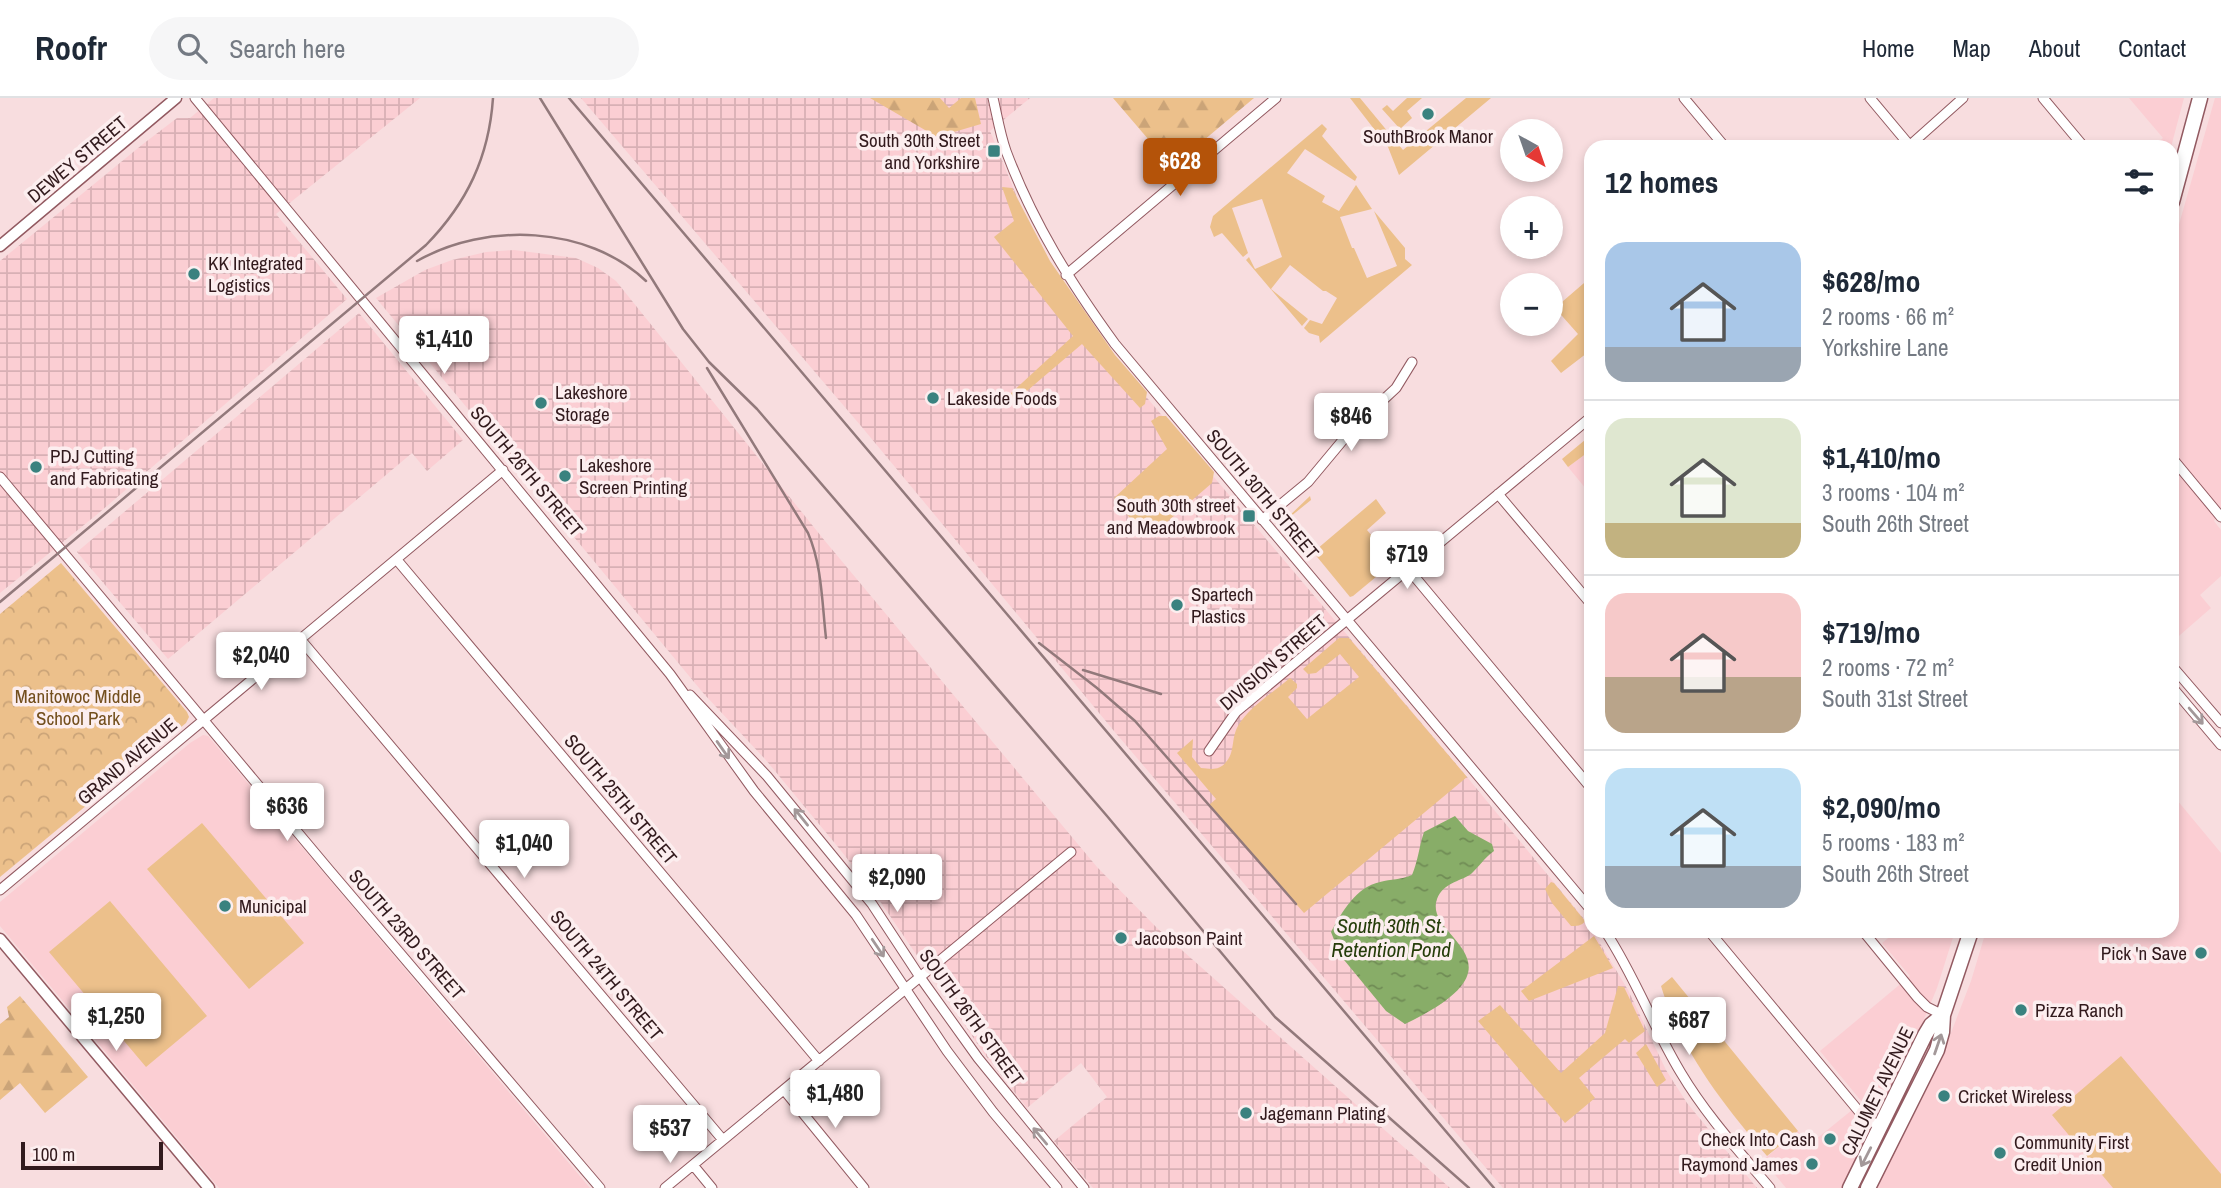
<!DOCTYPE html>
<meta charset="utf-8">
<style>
:root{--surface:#fff;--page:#f6f6f7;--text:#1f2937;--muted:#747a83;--line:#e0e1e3;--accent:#b45309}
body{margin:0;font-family:"Archivo Narrow",sans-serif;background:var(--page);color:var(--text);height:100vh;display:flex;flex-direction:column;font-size:26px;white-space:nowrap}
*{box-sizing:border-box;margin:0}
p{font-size:23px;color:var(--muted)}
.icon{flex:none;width:38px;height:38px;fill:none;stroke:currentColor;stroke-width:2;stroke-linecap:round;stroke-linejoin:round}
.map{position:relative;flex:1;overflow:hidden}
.details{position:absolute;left:1584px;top:42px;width:595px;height:798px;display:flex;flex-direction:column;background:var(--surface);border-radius:21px;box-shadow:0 4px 10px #0003}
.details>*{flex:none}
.needle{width:46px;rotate:140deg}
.buttons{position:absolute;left:1500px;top:21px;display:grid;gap:14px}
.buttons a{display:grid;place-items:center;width:63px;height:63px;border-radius:50%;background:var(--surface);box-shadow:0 4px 10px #0003;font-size:35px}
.scale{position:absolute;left:21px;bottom:18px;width:142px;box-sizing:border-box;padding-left:7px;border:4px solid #321a1d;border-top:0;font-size:19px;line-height:24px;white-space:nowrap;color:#321a1d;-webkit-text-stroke:5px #fceeef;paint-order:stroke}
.price{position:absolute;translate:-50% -60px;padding:0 16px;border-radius:7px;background:#fff;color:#222;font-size:23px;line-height:46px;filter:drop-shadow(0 2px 4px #0008)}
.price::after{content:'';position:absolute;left:50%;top:42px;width:21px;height:16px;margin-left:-10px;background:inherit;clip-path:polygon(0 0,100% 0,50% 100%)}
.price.selected{background:var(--accent);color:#fff}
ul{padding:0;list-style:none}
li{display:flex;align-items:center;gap:21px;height:175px;padding:0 21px}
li+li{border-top:2px solid var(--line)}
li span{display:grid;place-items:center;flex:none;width:196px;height:140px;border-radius:21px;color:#555}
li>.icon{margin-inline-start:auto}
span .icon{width:84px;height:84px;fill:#fffc;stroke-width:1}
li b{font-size:30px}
h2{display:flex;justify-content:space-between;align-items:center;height:84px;padding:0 21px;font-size:30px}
header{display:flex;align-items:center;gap:42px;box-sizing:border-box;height:98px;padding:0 35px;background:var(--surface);border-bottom:2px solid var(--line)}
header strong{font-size:33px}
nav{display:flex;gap:38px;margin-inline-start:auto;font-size:24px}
.search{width:490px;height:63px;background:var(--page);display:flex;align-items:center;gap:18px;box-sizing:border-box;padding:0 24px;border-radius:38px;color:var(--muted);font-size:26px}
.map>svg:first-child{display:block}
</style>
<header>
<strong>Roofr</strong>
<div class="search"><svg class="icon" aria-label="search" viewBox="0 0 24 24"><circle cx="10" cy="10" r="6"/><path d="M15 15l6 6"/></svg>Search here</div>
<nav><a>Home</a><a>Map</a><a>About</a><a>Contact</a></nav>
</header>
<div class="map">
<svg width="2221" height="1090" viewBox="0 0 2221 1090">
<defs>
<pattern id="industrial-grid" width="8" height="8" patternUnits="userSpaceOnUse" patternTransform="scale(1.75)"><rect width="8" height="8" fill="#fbced3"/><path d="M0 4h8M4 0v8" fill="none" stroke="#d8b0b5"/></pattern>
<pattern id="forest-firs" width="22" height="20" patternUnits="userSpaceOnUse" patternTransform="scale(1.75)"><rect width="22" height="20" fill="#ecc08b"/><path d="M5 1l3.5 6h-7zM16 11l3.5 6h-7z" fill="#cba478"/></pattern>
<pattern id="park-crowns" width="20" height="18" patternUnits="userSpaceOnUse" patternTransform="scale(1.75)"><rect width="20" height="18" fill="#ecc08b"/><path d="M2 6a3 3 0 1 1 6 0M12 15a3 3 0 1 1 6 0" fill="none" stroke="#cba478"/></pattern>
<pattern id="water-ripples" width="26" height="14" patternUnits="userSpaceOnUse" patternTransform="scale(1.75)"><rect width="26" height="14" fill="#88ad68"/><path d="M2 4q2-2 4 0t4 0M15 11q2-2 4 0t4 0" fill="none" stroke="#708c55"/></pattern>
</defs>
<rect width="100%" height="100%" fill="#f8dddf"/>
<!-- built -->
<path fill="#fbced3" d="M2129,0H2184L2171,49H2153L2163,40Z
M2215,0H2221V412L2214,423L2221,432V478L2200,497L2211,510L2172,544V151Z
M1591,352V397L1568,369Z
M203,637L208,638L590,1090H219L0,828V804L190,645Z
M2172,696L2221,755V1090H1876L1922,1001L1949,940L1971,883L1986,833H2172Z
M1897,833H1955L1937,890L1917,938L1842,1090H1786L1763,1062L1798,1033L1810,1046L1862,1004L1820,953L1910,878L1882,845Z"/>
<!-- industrial -->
<path fill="url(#industrial-grid)" d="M214,0H420L276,116L347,201L100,414L0,495V163L143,46L177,20H190Z
M581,0H1030L990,33L1037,148L1105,250L1467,679L1589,827L1628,892L1666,972L1687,1005L1757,1090H1503L1114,633L861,328Z
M514,152L576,160L598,170L616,183L825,443L1097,769L1157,830L1450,1090H1093L1054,1043L1107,999L1081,965L1027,1010L985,957L875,796L838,749L765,661L704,596L376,200L425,172L452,162L486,154Z
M359,215L463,342L427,373L412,355L168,561L77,454Z"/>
<!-- grass -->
<path fill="#ecc08b" d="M1350,0H1360L1403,52L1466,0H1491L1399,77L1388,49Z
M1407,0H1422L1407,13L1412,20L1400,31L1382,11L1387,7L1393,13Z
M1322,26L1327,31L1322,38L1357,79L1355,83L1305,51L1287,75L1325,98L1322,104L1339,113L1356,87L1372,111L1340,119L1352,150H1354L1367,180L1397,168L1374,113L1405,150V161L1412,167L1320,245L1319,238L1309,235L1304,230L1310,222L1322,226L1337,200L1326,193H1323L1290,167L1271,191L1308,221L1302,228L1246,162L1249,159L1255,171L1282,159L1262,101L1232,110L1248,155L1243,159L1222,135L1214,139L1210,129L1213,118Z
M1002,89L1012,90L1050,163L1115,257L1147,294L1145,306L1140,310L1082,246L1015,303L1010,296L1073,238L994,139L1014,123Z
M1591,179V252L1561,275L1551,263L1578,236L1555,210Z
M1159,318H1166L1214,374L1212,385L1153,436L1141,434L1114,400L1167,351L1151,323Z
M1591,337V352L1568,369L1562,361Z
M1310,398L1311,402L1290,419L1317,451L1376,401L1386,415L1367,432L1394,464L1353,498L1350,499L1286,421Z
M1339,540H1349L1467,679L1304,815L1209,707L1216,701L1177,655L1193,641L1192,659L1201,670C1211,671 1219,673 1226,664C1235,655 1231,640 1238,628C1249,609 1274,594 1290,580L1297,586V590L1288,599L1307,621L1359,579L1340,556L1316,575L1308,576L1303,571Z
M202,725L304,845L249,891L147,771Z
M1551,784L1554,785L1585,823C1582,828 1576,828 1571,828L1552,805L1545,791Z
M110,803L207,918L146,969L49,854Z
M1594,838L1613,870L1529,903L1521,893Z
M1672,879L1798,1033L1767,1058C1724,1007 1681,953 1661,888Z
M1618,888L1624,889L1645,933L1629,945L1625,941L1579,980L1595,1000L1565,1025L1478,923L1500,907L1561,975L1605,935Z
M1646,946L1666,982L1657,989L1636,955Z
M2121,958L2221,1076V1090H2113L2052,1017Z"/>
<!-- forest -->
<path fill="url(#forest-firs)" d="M870,0H940L949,10L961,0H975L981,26L937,39Z
M1113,0H1254L1172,69Z
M20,898L88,979L45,1015L20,985L0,1002V926L9,919L7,909Z"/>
<!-- park -->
<path fill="url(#park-crowns)" d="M61,465L187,614L189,619L186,625L0,779V516Z"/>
<!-- water -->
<path fill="url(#water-ripples)" d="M1455,718L1468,733L1492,746L1494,753C1484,760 1478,770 1471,776C1459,784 1443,785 1437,801C1422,840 1536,863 1405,926L1386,913L1340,857L1331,834C1342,814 1356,789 1380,784C1391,781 1401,782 1412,777C1418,763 1419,749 1424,734Z"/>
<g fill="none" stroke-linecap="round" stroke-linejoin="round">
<!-- minor casing -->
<g stroke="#925a61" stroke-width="11">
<path id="minor" d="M195,0L670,576L754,693L856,817L947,953L993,1014L1057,1090
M993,0C997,17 1000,36 1006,53C1033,125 1070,184 1115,246L1591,812
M1684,0L1725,49
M1870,0L1911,49
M2043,0L2084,49
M1908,49L1963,0
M1066,177L1276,0
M2172,360L2221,419
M0,379L330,773L600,1090
M1498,396L1591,506
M1262,422L1308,384L1353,330L1396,290L1412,264
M397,462L819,963
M1409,472L1591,690
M301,542L723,1042
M2172,568L2221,625
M2172,589L2221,647
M690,597L767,678L872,806L920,879L978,960L1084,1090
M1209,653L1236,614L1591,319
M0,792L503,372
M1605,833C1635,878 1653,929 1681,975C1706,1017 1739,1053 1770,1090
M1709,833L1867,1023L1883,1027
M1863,833L1917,899L1927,909L1943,917
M784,992L864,1090
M693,1067L712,1090
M665,1090L1071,754"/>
</g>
<!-- tertiary casing -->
<g stroke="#925a61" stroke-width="13">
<path id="tertiary" d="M0,148L176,0
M0,841L209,1090"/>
</g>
<!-- primary casing -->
<g stroke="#925a61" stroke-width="17">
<path id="primary" d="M2172,104L2200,0
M1850,1090L1925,937L1931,927L1943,917
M1868,1090L1937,952L1942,934L1943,917L1971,833"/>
</g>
<!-- minor -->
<use href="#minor" stroke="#fff" stroke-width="9"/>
<!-- tertiary -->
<use href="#tertiary" stroke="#fff" stroke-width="10"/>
<!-- primary -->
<use href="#primary" stroke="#fff" stroke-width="14"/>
<!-- rail -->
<path stroke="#92797b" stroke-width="2.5" d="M540,0L683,231L709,264L757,311L1107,718L1275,919L1469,1090
M569,0L1494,1090
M417,163C486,124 587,127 646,183
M707,270L808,435C822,467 822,505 826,540
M0,504L426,147C467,105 489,59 493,0
M1039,545L1097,590L1135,623L1296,806
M1083,572L1161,596"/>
</g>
<!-- one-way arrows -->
<defs><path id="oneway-shaft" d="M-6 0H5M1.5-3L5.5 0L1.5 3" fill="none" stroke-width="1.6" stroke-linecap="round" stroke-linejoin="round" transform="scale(1.75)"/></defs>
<g stroke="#a39899">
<use href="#oneway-shaft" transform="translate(2196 618) rotate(49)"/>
<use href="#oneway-shaft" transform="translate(723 652) rotate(55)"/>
<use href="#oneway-shaft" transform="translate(801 719) rotate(-129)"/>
<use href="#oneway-shaft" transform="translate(878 850) rotate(56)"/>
<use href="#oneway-shaft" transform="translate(1938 946) rotate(-71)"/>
<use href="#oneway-shaft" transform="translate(1040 1038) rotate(-130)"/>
<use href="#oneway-shaft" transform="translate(1866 1059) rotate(117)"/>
</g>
<!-- markers -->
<g fill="#3a827f" stroke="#fceeef" stroke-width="2.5">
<circle cx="1428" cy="16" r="7"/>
<rect x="987" y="46" width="14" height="14" rx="3.5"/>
<circle cx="194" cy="176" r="7"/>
<circle cx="933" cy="300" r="7"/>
<circle cx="541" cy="305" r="7"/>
<circle cx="36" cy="369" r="7"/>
<circle cx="565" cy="378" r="7"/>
<rect x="1242" y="411" width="14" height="14" rx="3.5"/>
<circle cx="1177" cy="507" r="7"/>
<circle cx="225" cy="808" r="7"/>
<circle cx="1121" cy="840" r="7"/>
<circle cx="2201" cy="855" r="7"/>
<circle cx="2021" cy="912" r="7"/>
<circle cx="1944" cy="998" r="7"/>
<circle cx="1246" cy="1015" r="7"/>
<circle cx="1830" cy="1041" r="7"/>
<circle cx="2000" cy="1055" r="7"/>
<circle cx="1812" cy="1066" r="7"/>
</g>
<g text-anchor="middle" stroke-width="7" stroke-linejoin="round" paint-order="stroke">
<!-- poi labels -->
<g font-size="19" fill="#321a1d" stroke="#fceeef" text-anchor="start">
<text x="1428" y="45" text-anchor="middle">SouthBrook Manor</text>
<text x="980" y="49" text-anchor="end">South 30th Street<tspan x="980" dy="22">and Yorkshire</tspan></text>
<text x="208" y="172">KK Integrated<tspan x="208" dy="22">Logistics</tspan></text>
<text x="555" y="301">Lakeshore<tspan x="555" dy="22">Storage</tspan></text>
<text x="947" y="307">Lakeside Foods</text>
<text x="50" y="365">PDJ Cutting<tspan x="50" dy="22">and Fabricating</tspan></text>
<text x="579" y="374">Lakeshore<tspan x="579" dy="22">Screen Printing</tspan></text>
<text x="1235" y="414" text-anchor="end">South 30th street<tspan x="1235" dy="22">and Meadowbrook</tspan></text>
<text x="1191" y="503">Spartech<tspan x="1191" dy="22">Plastics</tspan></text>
<text x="239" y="815">Municipal</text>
<text x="1135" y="847">Jacobson Paint</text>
<text x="2187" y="862" text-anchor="end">Pick 'n Save</text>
<text x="2035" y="919">Pizza Ranch</text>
<text x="1958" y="1005">Cricket Wireless</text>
<text x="1260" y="1022">Jagemann Plating</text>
<text x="1816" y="1048" text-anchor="end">Check Into Cash</text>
<text x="2014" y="1051">Community First<tspan x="2014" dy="22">Credit Union</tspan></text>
<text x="1798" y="1073" text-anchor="end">Raymond James</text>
</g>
<!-- street labels -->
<g font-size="19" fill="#321a1d" stroke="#fceeef">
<text transform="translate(77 61) rotate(-40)" y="7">DEWEY STREET</text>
<text transform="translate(527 373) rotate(50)" y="7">SOUTH 26TH STREET</text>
<text transform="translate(1263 396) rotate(50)" y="7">SOUTH 30TH STREET</text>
<text transform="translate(1273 564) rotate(-41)" y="7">DIVISION STREET</text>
<text transform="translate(127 663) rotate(-40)" y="7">GRAND AVENUE</text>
<text transform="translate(621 701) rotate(50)" y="7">SOUTH 25TH STREET</text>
<text transform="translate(407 836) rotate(49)" y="7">SOUTH 23RD STREET</text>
<text transform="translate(607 877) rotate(50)" y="7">SOUTH 24TH STREET</text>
<text transform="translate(972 919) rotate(54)" y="7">SOUTH 26TH STREET</text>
<text transform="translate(1877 993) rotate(-64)" y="7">CALUMET AVENUE</text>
</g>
<!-- park labels -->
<g font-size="19" fill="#734f1e" stroke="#fceeef">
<text x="78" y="605">Manitowoc Middle<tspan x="78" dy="22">School Park</tspan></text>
</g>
<!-- water labels -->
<g font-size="21" font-style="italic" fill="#253d0a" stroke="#fceeef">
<text x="1391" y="835">South 30th St.<tspan x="1391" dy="24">Retention Pond</tspan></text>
</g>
</g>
</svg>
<div class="buttons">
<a><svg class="needle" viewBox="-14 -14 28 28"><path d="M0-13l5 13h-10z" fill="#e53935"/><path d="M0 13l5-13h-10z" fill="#747a83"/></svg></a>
<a>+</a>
<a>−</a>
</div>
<div class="scale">100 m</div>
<b class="price selected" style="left:1180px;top:100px">$628</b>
<b class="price" style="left:444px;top:278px">$1,410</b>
<b class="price" style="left:1351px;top:355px">$846</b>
<b class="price" style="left:1407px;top:493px">$719</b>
<b class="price" style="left:261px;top:594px">$2,040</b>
<b class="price" style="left:287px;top:745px">$636</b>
<b class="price" style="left:524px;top:782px">$1,040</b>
<b class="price" style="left:897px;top:816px">$2,090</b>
<b class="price" style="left:116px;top:955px">$1,250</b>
<b class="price" style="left:1689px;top:959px">$687</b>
<b class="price" style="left:835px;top:1032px">$1,480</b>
<b class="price" style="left:670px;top:1067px">$537</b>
<section class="details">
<h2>12 homes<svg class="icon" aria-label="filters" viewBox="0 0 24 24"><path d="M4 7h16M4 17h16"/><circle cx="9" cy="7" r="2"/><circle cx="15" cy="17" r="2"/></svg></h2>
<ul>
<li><span style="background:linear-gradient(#a9c7e8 75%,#9aa5b1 0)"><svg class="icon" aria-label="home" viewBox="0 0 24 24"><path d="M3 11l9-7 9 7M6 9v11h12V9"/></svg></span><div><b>$628/mo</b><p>2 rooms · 66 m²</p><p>Yorkshire Lane</p></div></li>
<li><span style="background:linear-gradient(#dfe7d0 75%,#c2b280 0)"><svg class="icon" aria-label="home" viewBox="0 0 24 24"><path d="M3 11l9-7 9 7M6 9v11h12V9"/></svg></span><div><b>$1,410/mo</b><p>3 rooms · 104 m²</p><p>South 26th Street</p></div></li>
<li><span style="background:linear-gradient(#f6c9c9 60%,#b9a48a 0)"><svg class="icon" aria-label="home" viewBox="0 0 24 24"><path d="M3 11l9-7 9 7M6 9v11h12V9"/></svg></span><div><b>$719/mo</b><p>2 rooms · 72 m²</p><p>South 31st Street</p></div></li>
<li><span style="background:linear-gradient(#bfe0f5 70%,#9aa5b1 0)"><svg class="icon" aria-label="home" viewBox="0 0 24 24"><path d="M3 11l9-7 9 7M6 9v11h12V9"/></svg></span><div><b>$2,090/mo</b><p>5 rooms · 183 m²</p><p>South 26th Street</p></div></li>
</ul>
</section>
</div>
